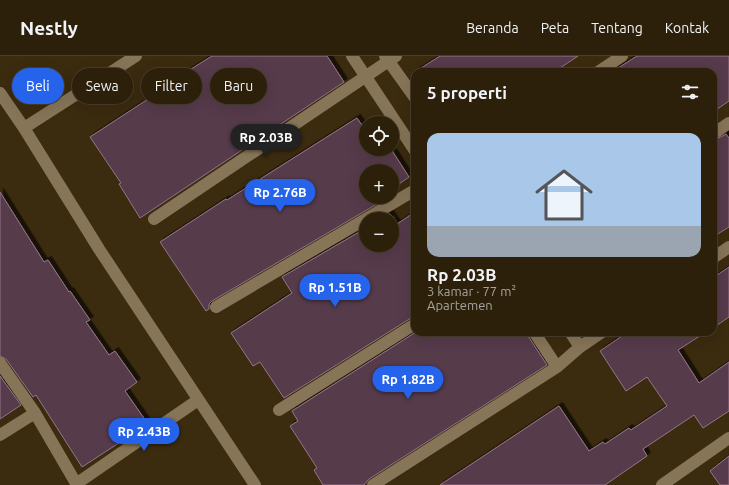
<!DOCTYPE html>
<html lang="id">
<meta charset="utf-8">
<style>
:root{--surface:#2c200b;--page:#342814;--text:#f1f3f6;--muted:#a6a39d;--line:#483e2c;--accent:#2563eb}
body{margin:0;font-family:Ubuntu,sans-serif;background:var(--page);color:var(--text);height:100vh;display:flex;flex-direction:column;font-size:15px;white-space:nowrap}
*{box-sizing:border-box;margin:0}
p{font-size:13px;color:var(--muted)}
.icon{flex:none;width:22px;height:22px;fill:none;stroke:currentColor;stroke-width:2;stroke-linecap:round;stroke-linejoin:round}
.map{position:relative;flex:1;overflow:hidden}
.side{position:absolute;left:411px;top:12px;width:306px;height:268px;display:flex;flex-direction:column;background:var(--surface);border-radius:12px;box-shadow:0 4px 16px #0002,0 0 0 1px var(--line)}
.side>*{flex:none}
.hud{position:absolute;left:12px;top:12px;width:339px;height:36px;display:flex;gap:8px}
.fabs{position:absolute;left:359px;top:60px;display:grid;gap:8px}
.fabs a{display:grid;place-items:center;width:40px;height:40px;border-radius:50%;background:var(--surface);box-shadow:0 4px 16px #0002,0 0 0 1px var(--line);font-size:20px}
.price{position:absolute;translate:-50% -34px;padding:0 9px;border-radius:14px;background:var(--accent);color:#fff;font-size:13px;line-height:26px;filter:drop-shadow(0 1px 2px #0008)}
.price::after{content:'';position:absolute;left:50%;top:24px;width:12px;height:9px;margin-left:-6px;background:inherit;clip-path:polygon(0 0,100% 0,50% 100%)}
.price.on{background:#222;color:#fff}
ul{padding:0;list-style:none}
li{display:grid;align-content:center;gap:8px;height:212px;padding:0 16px}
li+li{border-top:1px solid var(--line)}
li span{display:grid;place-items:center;height:124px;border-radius:12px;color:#555}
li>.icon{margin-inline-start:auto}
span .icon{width:72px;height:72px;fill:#fffc;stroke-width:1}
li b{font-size:17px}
h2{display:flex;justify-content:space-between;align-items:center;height:48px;padding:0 16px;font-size:17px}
.tag{padding:0 14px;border-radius:18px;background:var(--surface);box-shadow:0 4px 16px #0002,0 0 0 1px var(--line);font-size:14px;line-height:36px}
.tag.on{background:var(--accent);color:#fff}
header{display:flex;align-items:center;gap:24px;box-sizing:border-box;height:56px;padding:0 20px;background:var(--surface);border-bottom:1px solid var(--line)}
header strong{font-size:19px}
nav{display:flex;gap:22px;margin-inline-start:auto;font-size:14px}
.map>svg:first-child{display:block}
</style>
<header>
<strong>Nestly</strong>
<nav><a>Beranda</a><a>Peta</a><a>Tentang</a><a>Kontak</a></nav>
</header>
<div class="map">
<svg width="729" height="429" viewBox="0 0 729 429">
<defs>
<filter id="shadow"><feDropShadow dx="3.5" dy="-3.5" stdDeviation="0" flood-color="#0009"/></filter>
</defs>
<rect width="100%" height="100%" fill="#3b2b0f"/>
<!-- building -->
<path fill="#573a4b" stroke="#957587" filter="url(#shadow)" d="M212,0H327L344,26L140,162L119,128L121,127L90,81L165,32L164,30Z
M440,0H578L554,16H415Z
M637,0H729V45L713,56V16H612Z
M357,62L366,75V93H391L409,121L392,133V115H366V141H379L382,145L212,245L209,248V253L206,255L160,186L226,143L227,144Z
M726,78L729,82V171L713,181V85Z
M0,136L44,206L48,204L69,236L70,235L90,264L86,266L109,299L115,295L137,326L125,335L148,368L82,411L36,339L33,341L6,303L0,300Z
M415,156V261L411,262L284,342L260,306L253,310L231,277L292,237L282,221L366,172V189H392V163H380L390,158L397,168Z
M729,211V261L713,272V222Z
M416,276H527L528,280L547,309L369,423L364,429H323L314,414L317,412L290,370L298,365L292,355Z
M628,276H706L678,294L699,327L729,306V355L703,372L694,359L643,393L647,400L605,429H440L559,350L589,395L603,386L605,388L629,372L631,374L667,350L647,321L626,335L600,295Z
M0,320L21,349L0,363Z
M729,400V429H720L710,415Z"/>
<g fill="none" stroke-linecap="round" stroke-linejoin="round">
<!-- minor -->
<path stroke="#877558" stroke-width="12" d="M352,0L415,95
M385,0L415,42
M598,16L622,0
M0,37L24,72L99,193L255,429
M24,72L136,0
M713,78L729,67
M154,163L396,0
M713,202L729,191
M216,251L415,134
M534,276L557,311
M570,276L580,291
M0,307L35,357L77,429
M279,354L415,268
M0,379L35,357
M76,428L198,344
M373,429L557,311L580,291L602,276
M662,429L729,382"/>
</g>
</svg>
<div class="fabs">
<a><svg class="icon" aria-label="locate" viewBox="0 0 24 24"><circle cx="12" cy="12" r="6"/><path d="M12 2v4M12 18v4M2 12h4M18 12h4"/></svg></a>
<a>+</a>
<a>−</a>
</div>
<b class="price on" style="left:266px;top:102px">Rp 2.03B</b>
<b class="price" style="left:280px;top:157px">Rp 2.76B</b>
<b class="price" style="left:335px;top:252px">Rp 1.51B</b>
<b class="price" style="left:408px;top:344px">Rp 1.82B</b>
<b class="price" style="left:144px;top:396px">Rp 2.43B</b>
<div class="hud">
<a class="tag on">Beli</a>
<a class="tag">Sewa</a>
<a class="tag">Filter</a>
<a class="tag">Baru</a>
</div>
<section class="side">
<h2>5 properti<svg class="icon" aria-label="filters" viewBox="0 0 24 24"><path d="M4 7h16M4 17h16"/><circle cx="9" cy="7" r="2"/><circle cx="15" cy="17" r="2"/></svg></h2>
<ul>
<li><span style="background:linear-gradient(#a9c7e8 75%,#9aa5b1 0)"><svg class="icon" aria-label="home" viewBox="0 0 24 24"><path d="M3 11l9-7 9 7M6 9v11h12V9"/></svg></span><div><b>Rp 2.03B</b><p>3 kamar · 77 m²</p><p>Apartemen</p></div></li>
</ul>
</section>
</div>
